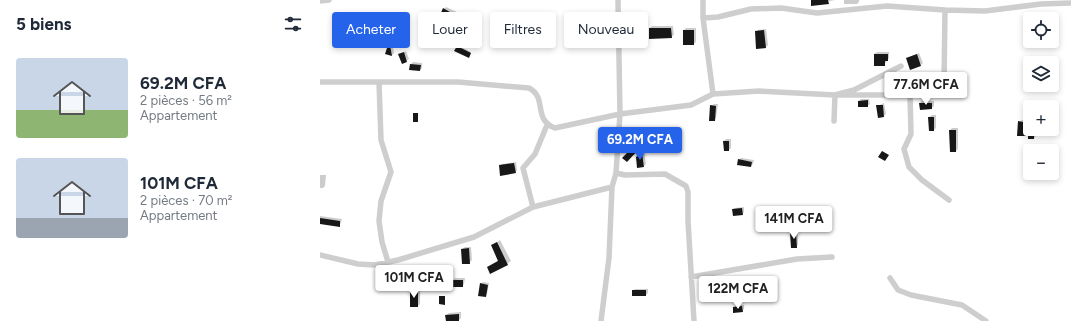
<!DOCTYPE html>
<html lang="fr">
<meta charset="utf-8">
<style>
:root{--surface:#fff;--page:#f6f6f7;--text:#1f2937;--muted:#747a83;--accent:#2563eb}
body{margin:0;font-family:Figtree,sans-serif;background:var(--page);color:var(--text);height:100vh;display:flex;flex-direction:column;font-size:15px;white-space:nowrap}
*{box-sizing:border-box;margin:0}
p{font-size:13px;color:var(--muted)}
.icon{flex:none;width:22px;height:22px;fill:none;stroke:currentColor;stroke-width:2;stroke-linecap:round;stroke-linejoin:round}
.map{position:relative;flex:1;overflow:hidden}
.sheet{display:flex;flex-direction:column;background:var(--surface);width:320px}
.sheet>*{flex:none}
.top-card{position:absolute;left:12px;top:12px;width:380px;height:36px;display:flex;gap:8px}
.fabs{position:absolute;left:703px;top:12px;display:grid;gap:8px}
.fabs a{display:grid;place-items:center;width:36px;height:36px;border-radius:4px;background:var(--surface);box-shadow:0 2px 6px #0003;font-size:20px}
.price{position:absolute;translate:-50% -34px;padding:0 9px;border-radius:4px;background:#fff;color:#222;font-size:13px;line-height:26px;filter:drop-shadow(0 1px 2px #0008)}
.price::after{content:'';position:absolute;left:50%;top:24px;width:12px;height:9px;margin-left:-6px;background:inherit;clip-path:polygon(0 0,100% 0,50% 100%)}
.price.active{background:var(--accent);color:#fff}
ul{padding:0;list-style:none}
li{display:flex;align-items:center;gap:12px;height:100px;padding:0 16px}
li span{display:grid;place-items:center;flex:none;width:112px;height:80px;border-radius:4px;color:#555}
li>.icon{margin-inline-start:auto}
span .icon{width:48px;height:48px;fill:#fffc;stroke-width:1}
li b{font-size:17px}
h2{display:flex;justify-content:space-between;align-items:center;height:48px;padding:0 16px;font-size:17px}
.pill{padding:0 14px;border-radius:4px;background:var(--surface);box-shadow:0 2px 6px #0003;font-size:14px;line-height:36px}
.pill.active{background:var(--accent);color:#fff}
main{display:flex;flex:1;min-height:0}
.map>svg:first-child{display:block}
</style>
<main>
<section class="sheet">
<h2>5 biens<svg class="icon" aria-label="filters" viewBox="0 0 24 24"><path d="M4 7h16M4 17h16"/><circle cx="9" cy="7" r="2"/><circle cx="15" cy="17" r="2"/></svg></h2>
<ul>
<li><span style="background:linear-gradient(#c9d6e8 65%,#8fb573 0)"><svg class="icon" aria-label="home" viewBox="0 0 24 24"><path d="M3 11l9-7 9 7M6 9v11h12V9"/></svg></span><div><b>69.2M CFA</b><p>2 pièces · 56 m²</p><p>Appartement</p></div></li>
<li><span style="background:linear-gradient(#c9d6e8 75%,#9aa5b1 0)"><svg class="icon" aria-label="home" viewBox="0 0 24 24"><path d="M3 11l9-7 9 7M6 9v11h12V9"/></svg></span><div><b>101M CFA</b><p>2 pièces · 70 m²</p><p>Appartement</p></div></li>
</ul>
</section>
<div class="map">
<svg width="751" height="321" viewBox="0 0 751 321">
<rect width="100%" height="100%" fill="#fff"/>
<!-- shadow -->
<path fill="#0003" d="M492,0H515L504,2Z
M524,0H539V2L537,4H524Z
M126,7L137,12L132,20L137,21L136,31L134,33L126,17L124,9Z
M332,26H353L354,35L351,37L330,28Z
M366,28H376V42L374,44L364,30Z
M446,29L448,45L446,47L436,32L438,30Z
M70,33L74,53L72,55L67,53L69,44L63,36Z
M139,46L151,52L149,56L138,47Z
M86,51L89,59L82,63L79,55Z
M557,52H569V58L564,65H554V54Z
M599,53L603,63L601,65L587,58Z
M93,62L102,63V68L100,70L91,64Z
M541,99H549L550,104L547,106L539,101Z
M602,101H614V106L612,108L600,103Z
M708,102H712V107H710V129H717V135L714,138L699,122L704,119L705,105Z
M564,103L566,114L564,116L557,106Z
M394,104H398L396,118L394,120L391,106Z
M612,115H616V128L614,130L609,117Z
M632,128H638V149L636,151L630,130Z
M306,133H315V140L313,142L304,135Z
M406,139H411V148L409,150H404V141Z
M321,140V146L307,161L303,158Z
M324,152L326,164L324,166L319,155Z
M421,158L434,160L433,164L431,166L419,160Z
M196,162L197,170L195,172L180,166L182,164Z
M0,175H6L5,186L3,188H0Z
M424,207V212L422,214L413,210L415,208Z
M0,216L22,219L21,223L19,225L0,223Z
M474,232H478V245L476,247L471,234Z
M180,240L191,261L187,264L168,267L179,260L172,246Z
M145,247H151L152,260L149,263L142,249Z
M135,278H145L144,284L142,286L133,280Z
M163,282L169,283L167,294L165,296L161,284Z
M93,289H100V304L98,306L91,291Z
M315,289H328V293L326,295L313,291Z
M416,305H424V309L422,311L414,308Z
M141,312V318L139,320L127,321L126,315L129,313Z"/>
<!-- building -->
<path fill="#181818" d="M491,0H508L509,4L491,6Z
M123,8L135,15L131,22L135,23L134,34L123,33L125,17L120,15Z
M329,28H351L352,38L329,39Z
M363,30H374V45H363Z
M444,30L446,48L436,49L435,31Z
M68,34L69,40L72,56L65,54L68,45L64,46L62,35Z
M137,46L151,53L149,58L134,51Z
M84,52L87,62L82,64L78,54Z
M554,54H568V61H565V66H554Z
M597,54L601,66L590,70L586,58Z
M90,64L101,65L100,71L89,70Z
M548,100V107H538V101Z
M599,103H612V109L600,110Z
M390,105L396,106L395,121H389Z
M556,105H563L564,117L558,118Z
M704,105H709L708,122H710V129H714V139H708V136H697L698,121L703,122Z
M93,113H98V122H93Z
M608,117H614V131H609Z
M629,130H636V152H630Z
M303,134L314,135L313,143L302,142Z
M319,141V149L307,162L302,158Z
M403,141H409V151H404Z
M562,151L569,155L565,161L558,157Z
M322,153L324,167L317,168L316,157Z
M418,159L432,162L431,167L417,165Z
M194,163L196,173L180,176L179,165Z
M422,208L423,215L413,216L412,209Z
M0,218L20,221V227L0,224Z
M470,233H476L477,248H471Z
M177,242L188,265L170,274L167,267L178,261L171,245Z
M149,248L150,264H142L141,249Z
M132,280H143V287H132Z
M160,283L168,285L166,297L158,296Z
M312,290H326V296H312Z
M90,291H98V307H90Z
M119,296H125V305L119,304Z
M422,306L423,312L413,313V307Z
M139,314V321H126L125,315Z"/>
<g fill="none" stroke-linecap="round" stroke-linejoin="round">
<!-- street -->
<path stroke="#cecece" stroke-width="5.5" d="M383,0V18L393,94
M0,1L9,0
M383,18L398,17L431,9L461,8L497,13L567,6L625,10L665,11L721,4L751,3
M0,82H138L209,88C228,98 212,119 235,128L300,114L371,105L393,94L439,91L515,95H590L620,91L624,84L625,10
M59,82L61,140L71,172L61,201L59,221L62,242L68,262
M590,95L591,134L584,149L589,167L602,180L629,200
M514,121L515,95L534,90L581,66
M296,173L300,114L298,0
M213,207L203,168L215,154L227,125
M0,255L38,264L55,265L78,260L154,237L213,207L292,187L296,173L305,175L345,174L366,186L368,192V221L374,321
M371,277L477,259L512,257
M570,278L578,290L591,295L642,305L666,321
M281,321L289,258L292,187"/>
</g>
</svg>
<div class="fabs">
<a><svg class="icon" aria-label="locate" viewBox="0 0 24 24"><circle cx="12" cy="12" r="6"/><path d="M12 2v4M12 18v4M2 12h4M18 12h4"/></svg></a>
<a><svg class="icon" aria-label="layers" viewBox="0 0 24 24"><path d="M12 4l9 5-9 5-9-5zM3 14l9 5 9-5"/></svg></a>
<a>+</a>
<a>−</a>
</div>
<b class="price" style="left:606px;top:106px">77.6M CFA</b>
<b class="price active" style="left:320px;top:161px">69.2M CFA</b>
<b class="price" style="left:474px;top:240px">141M CFA</b>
<b class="price" style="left:94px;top:299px">101M CFA</b>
<b class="price" style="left:418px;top:310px">122M CFA</b>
<div class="top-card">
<a class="pill active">Acheter</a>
<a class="pill">Louer</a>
<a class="pill">Filtres</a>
<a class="pill">Nouveau</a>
</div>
</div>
</main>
